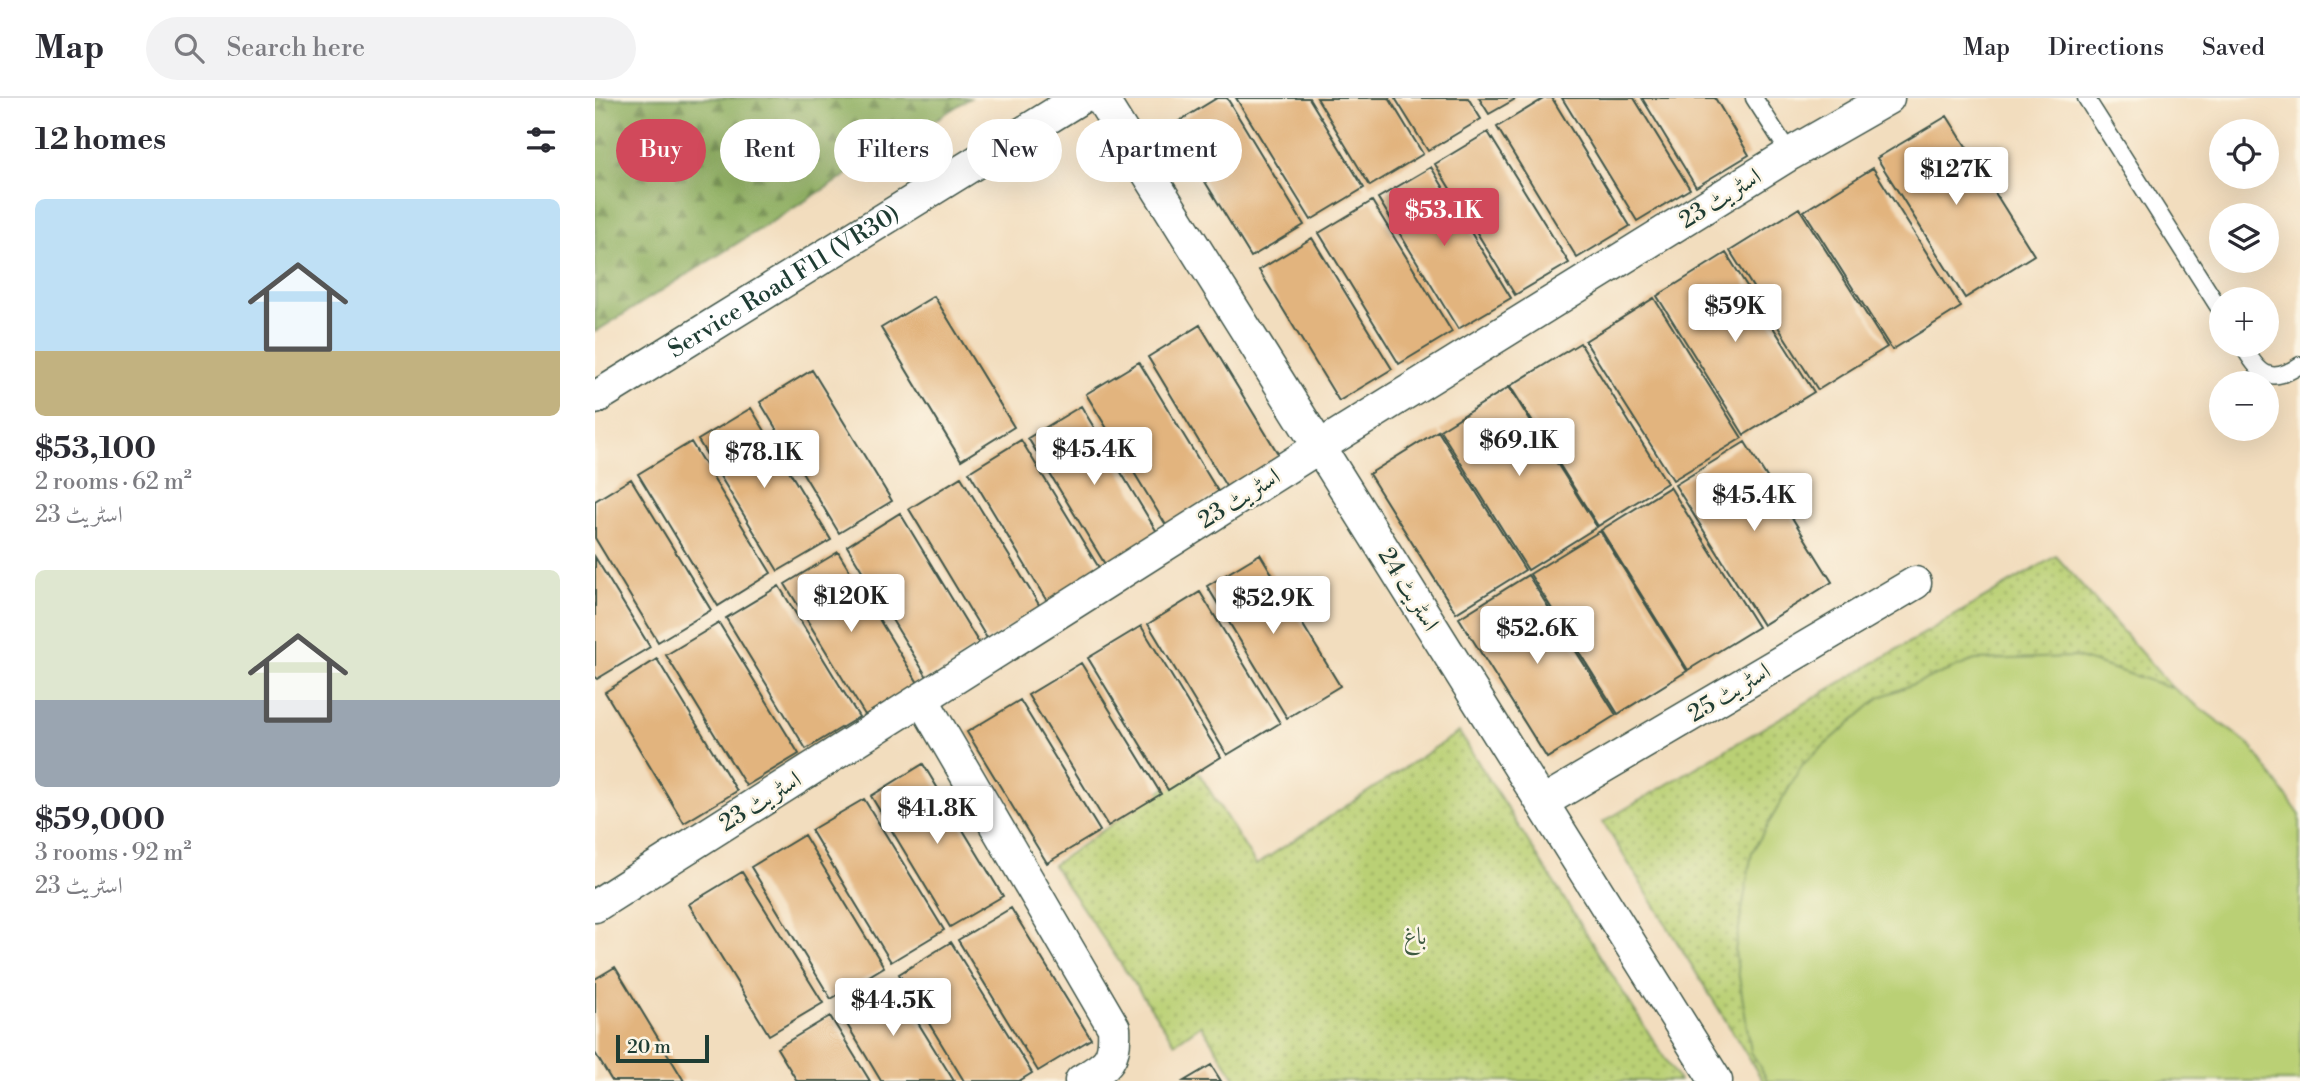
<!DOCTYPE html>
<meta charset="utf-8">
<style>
:root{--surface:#fff;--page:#f2f2f3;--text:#2b2b33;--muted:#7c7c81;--line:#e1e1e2;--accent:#d1495b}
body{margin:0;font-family:"Libre Bodoni",Amiri,serif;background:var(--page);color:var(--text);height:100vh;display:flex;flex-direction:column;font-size:26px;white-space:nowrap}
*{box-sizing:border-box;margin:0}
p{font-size:23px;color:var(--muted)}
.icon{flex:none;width:38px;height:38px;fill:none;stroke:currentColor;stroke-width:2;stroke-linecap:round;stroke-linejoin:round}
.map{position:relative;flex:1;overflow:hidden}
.sheet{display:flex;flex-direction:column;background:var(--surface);width:595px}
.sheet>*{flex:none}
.top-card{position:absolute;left:21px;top:21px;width:665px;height:63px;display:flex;gap:14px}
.controls{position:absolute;left:1614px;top:21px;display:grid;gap:14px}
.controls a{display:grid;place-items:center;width:70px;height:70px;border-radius:50%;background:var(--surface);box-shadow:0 7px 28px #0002;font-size:35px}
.scale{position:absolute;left:21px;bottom:18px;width:93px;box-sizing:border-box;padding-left:7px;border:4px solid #1f3d34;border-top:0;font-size:19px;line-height:24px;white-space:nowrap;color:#1f3d34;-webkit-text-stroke:5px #fcf5e5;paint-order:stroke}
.price{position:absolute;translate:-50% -60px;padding:0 16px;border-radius:7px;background:#fff;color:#222;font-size:23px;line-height:46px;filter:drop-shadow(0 2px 4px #0008)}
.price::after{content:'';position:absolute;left:50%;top:42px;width:21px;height:16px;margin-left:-10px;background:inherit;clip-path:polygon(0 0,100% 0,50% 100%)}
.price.on{background:var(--accent);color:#fff}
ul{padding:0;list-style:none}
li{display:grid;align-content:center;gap:14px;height:371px;padding:0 35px}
li span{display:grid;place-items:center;height:217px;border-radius:10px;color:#555}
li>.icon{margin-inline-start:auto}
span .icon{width:126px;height:126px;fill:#fffc;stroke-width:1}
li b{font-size:30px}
h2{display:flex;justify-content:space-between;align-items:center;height:84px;padding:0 35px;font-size:30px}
.chip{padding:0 24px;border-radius:32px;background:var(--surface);box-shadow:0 7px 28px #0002;font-size:24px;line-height:63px}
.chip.on{background:var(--accent);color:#fff}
header{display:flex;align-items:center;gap:42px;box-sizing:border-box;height:98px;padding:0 35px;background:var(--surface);border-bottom:2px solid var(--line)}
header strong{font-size:33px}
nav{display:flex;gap:38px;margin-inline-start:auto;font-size:24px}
.search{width:490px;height:63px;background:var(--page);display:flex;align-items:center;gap:18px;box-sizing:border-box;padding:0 24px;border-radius:38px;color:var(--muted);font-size:26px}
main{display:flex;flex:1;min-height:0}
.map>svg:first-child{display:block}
</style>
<header>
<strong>Map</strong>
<div class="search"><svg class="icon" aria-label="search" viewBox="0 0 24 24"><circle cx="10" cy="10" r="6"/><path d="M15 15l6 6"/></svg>Search here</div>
<nav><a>Map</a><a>Directions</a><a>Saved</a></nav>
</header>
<main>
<section class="sheet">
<h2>12 homes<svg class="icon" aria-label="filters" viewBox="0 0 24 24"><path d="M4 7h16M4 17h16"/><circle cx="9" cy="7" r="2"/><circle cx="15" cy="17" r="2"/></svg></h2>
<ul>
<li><span style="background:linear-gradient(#bfe0f5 70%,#c2b280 0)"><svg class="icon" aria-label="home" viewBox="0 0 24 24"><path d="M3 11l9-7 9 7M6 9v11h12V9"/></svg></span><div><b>$53,100</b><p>2 rooms · 62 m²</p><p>اسٹریٹ 23</p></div></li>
<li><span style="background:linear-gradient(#dfe7d0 60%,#9aa5b1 0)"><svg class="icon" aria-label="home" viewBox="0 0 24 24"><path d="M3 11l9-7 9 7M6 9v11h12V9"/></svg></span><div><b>$59,000</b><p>3 rooms · 92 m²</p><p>اسٹریٹ 23</p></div></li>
</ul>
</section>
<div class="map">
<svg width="1705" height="983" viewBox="0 0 1705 983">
<defs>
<pattern id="grass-dots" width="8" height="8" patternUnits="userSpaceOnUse" patternTransform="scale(1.75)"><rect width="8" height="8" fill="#bad074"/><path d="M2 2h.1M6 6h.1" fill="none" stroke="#97aa60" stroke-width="1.8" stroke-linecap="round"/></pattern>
<pattern id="forest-firs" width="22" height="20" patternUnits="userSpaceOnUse" patternTransform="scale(1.75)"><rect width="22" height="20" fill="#93b266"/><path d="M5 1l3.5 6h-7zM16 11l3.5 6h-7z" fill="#779255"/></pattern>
</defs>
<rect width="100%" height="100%" fill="#fcf5e5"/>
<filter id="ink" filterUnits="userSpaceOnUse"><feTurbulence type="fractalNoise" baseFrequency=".0143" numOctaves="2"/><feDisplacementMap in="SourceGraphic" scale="14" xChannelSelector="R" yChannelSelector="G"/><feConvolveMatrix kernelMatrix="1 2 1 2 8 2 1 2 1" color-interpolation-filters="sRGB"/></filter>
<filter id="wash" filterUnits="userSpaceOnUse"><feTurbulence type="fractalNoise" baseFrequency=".00686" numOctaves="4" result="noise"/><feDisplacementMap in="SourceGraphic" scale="28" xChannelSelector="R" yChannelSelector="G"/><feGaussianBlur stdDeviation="1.57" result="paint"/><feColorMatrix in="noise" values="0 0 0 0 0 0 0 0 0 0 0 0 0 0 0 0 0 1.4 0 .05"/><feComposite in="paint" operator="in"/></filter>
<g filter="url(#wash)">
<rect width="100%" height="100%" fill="#f2ddbe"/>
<!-- grass -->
<path fill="url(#grass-dots)" stroke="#6c8654" stroke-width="2" d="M1461,458L1684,711L1705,983H1168L1008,724Z
M864,634L1084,983H642L606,927L580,945L458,767L600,669L661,767Z"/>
<!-- forest -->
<path fill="url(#forest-firs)" stroke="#59784d" stroke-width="2" d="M0,0H375L0,234Z"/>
<!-- garden -->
<path fill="#bad074" stroke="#6c8654" stroke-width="2" d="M1481,559L1578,590L1655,647L1705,717V983H1173L1156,954L1140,853L1157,754L1208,666L1285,599L1380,562Z"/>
<g id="blocks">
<!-- building -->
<path fill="#e2b47e" d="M622,0H632L709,127L656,159L576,28Z
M641,0H714L769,90L716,122Z
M722,0H794L828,56L775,88Z
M800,0H873L886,21L833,53Z
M884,0H922L894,16Z
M950,0H957L1035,128L982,160L902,29Z
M967,0H1039L1095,91L1042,123Z
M1047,0H1120L1154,57L1101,89Z
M1352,18L1439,157L1370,200L1282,60Z
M893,34L974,165L920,197L840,66Z
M836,69L916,200L863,231L783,100Z
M1278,70L1366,209L1297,252L1209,113Z
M777,103L857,234L804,266L724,135Z
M1204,110L1292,249L1223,292L1135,153Z
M717,140L797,271L744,303L664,172Z
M1131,155L1219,294L1149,337L1062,198Z
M339,198L419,329L366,362L286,230Z
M1059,200L1147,340L1078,382L990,243Z
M605,227L685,359L632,390L553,259Z
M985,245L1072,385L1003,428L915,288Z
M544,264L624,395L571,427L491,296Z
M217,272L297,403L244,435L165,304Z
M914,289L1002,429L933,472L845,332Z
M486,308L565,439L513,471L433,340Z
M156,310L236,442L183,473L103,342Z
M843,333L930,472L861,515L774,376Z
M426,342L506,473L453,505L374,374Z
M96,344L176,475L123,508L43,376Z
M1150,344L1237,484L1168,527L1080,387Z
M366,379L446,510L393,542L314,411Z
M36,381L116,512L63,544L0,440V403Z
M1075,389L1163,529L1093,572L1006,432Z
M305,415L385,547L332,579L252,448Z
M1005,433L1092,573L1023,616L935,476Z
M243,454L323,585L270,617L190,486Z
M665,456L745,588L692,620L612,488Z
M0,459L55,549L2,581L0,578Z
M933,477L1021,617L952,660L864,520Z
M184,488L264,619L211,651L131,520Z
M605,494L685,625L632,657L553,526Z
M124,525L204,656L151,688L71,557Z
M546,528L626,659L573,692L493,560Z
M62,561L142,693L89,725L10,594Z
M486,565L566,696L513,728L433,597Z
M425,602L505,733L452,765L372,634Z
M328,666L408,798L355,829L276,698Z
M269,701L349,832L296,864L216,732Z
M209,737L289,869L236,901L156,769Z
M147,774L228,905L174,937L94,806Z
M416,810L496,941L443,973L363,842Z
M356,844L437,975L424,983H369L304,876Z
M20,869L89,983H17L0,955V881Z
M296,881L359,983H286L244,913Z
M235,918L275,983H202L182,950Z
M616,967L626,983H589Z"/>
</g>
</g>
<g filter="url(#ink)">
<use href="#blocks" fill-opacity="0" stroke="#3f5549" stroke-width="2"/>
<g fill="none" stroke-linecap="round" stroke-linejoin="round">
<!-- service casing -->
<g stroke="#3f5549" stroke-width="19">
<path id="service" d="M1159,0L1195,56
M1491,0L1626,213
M1647,247C1664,274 1673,289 1705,267"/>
</g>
<!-- minor casing -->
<g stroke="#3f5549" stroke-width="35">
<g id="minor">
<path d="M506,0L1121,983"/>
<path id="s1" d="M0,300L485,0"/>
<path d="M327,601L519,930C521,963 512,967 486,983"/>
<path d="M948,704L1320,485"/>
<path d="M0,808L724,349L1195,56L1293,0"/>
</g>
</g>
<!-- service -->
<use href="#service" stroke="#fff" stroke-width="16"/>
<!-- minor -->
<use href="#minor" stroke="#fff" stroke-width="32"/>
</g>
</g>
<g text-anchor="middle" stroke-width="5" stroke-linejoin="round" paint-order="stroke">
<!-- street labels -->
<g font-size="24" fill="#1f3d34" stroke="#fcf5e5">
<text transform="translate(1125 100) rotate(-32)" y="8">اسٹریٹ 23</text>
<text dy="8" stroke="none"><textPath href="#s1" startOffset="222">Service Road F11 (VR30)</textPath></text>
<text transform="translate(644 400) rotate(-32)" y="8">اسٹریٹ 23</text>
<text transform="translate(814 491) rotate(58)" y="8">اسٹریٹ 24</text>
<text transform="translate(1134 594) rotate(-31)" y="8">اسٹریٹ 25</text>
<text transform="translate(165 703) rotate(-32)" y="8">اسٹریٹ 23</text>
</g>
<!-- park labels -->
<g font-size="24" fill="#3e5a41" stroke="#fcf5e5">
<text x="820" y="846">باغ</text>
</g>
</g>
</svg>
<div class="controls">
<a><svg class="icon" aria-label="locate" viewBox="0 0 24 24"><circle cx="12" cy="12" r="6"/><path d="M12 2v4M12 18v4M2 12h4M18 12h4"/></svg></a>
<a><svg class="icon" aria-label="layers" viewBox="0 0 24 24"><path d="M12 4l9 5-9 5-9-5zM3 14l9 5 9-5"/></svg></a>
<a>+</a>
<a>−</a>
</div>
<div class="scale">20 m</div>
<b class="price" style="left:1361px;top:109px">$127K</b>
<b class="price on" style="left:849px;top:150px">$53.1K</b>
<b class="price" style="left:1140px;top:246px">$59K</b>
<b class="price" style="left:924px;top:380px">$69.1K</b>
<b class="price" style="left:499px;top:389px">$45.4K</b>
<b class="price" style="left:169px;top:392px">$78.1K</b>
<b class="price" style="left:1159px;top:435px">$45.4K</b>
<b class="price" style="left:256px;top:536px">$120K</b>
<b class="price" style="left:678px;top:538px">$52.9K</b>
<b class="price" style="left:942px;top:568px">$52.6K</b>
<b class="price" style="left:342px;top:748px">$41.8K</b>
<b class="price" style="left:298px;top:940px">$44.5K</b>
<div class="top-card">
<a class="chip on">Buy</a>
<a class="chip">Rent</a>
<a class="chip">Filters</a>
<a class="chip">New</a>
<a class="chip">Apartment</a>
</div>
</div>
</main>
